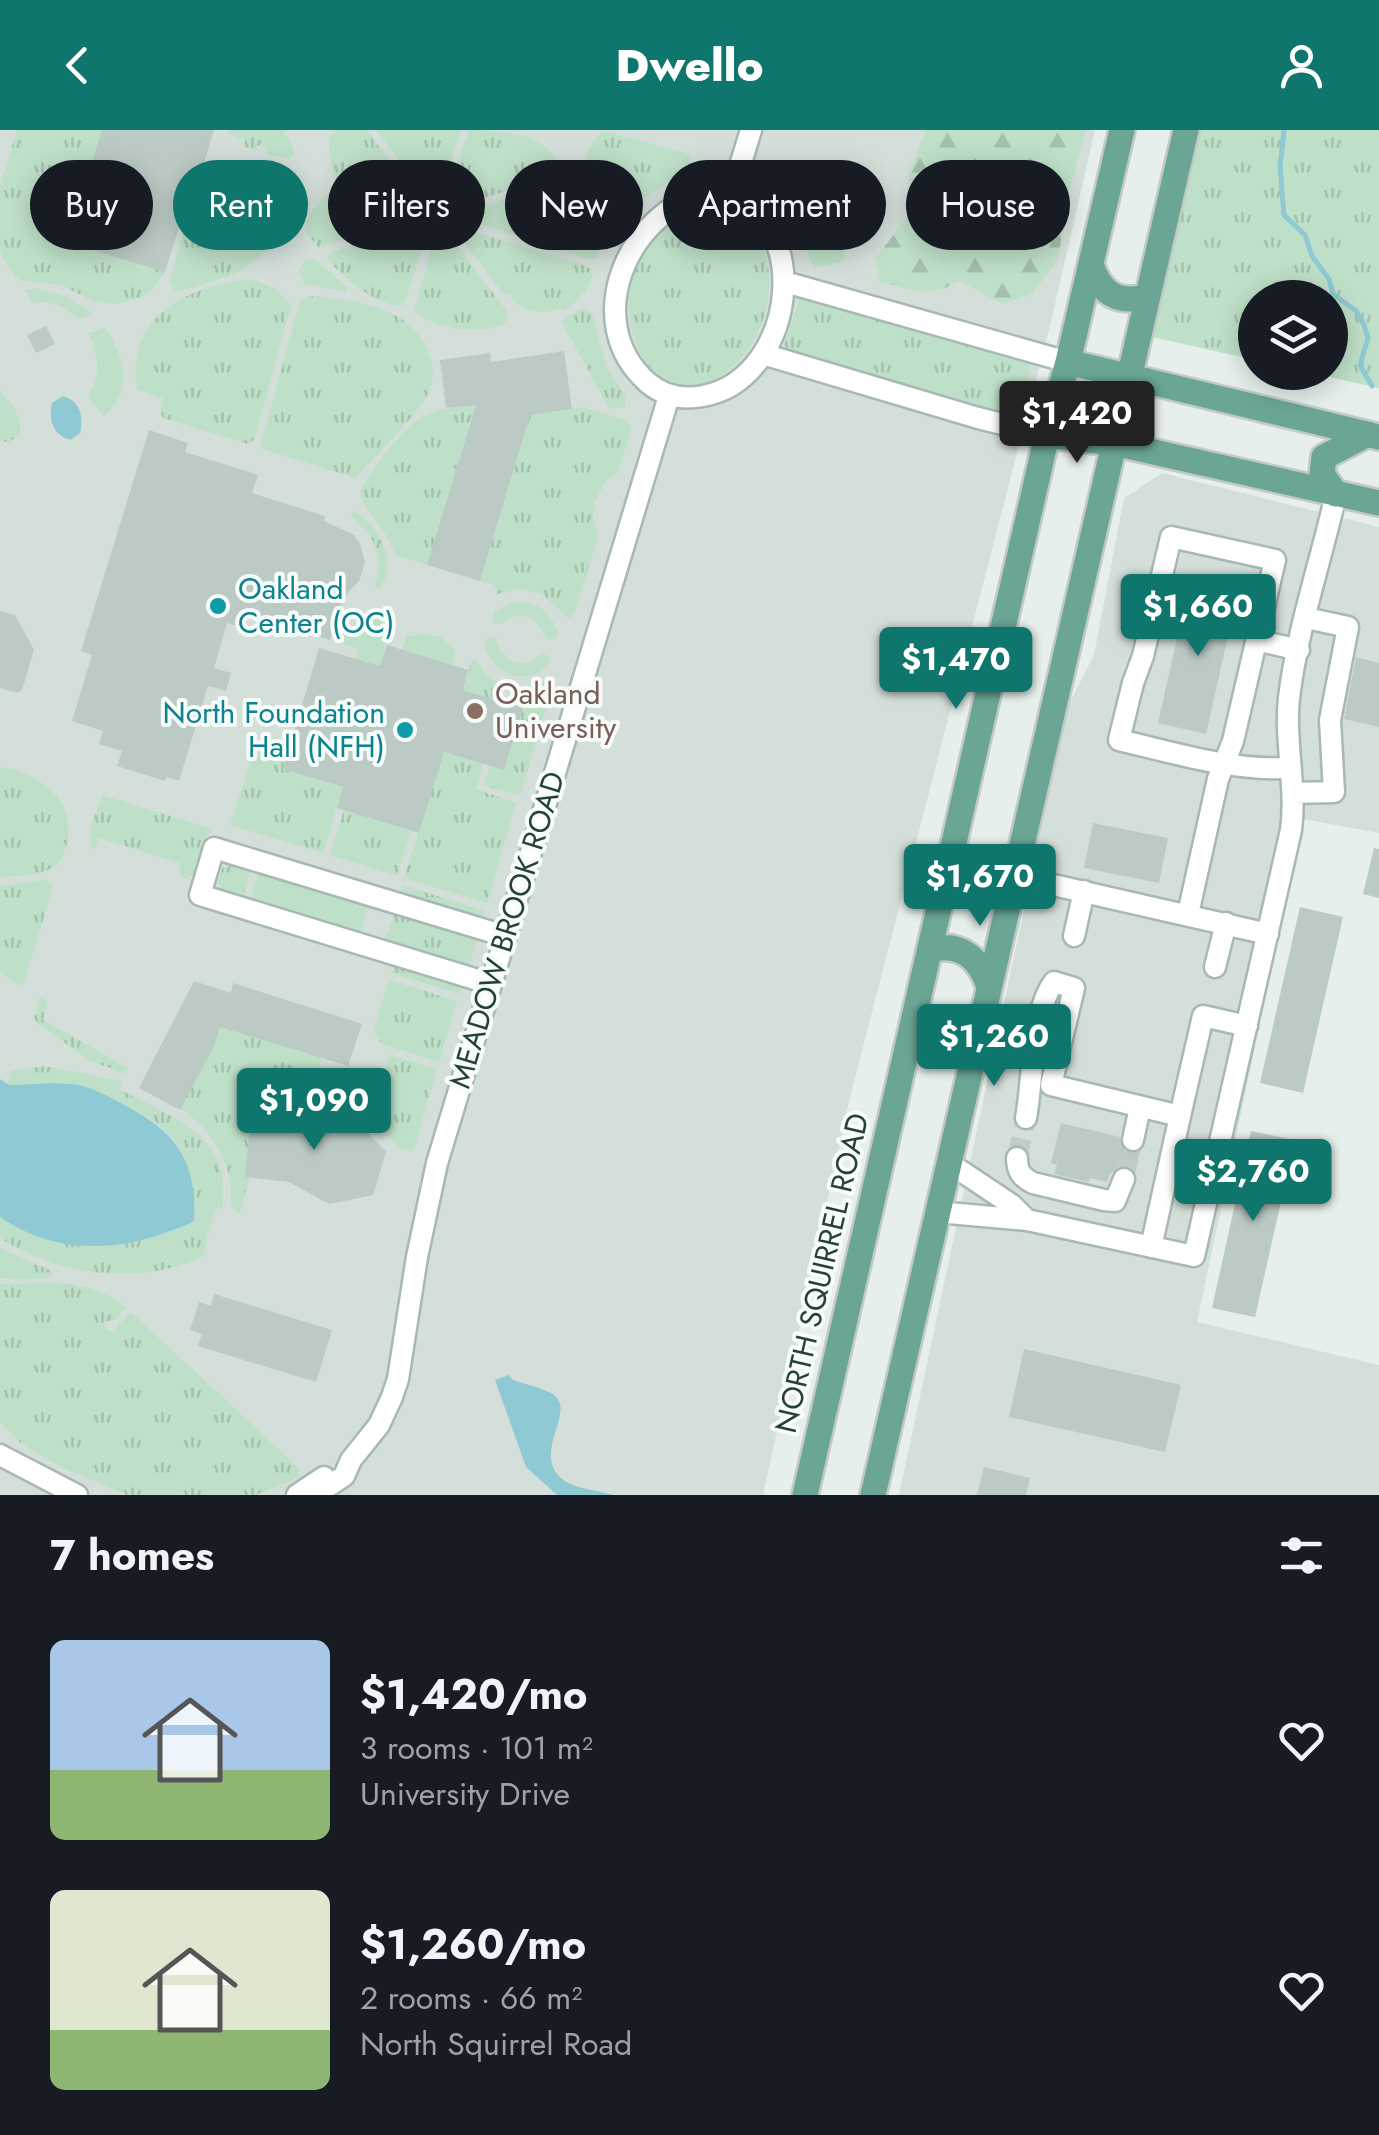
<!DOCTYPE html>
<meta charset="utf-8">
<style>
:root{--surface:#171b24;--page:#20242c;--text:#f1f3f6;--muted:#9ea1a6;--accent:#0f766e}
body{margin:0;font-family:Jost,sans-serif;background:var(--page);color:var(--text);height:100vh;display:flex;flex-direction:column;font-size:38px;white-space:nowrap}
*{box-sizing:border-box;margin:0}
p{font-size:32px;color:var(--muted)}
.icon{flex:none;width:55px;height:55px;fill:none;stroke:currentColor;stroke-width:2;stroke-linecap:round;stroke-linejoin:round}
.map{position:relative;height:1365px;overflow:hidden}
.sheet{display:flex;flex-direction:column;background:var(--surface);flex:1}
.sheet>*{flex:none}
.guide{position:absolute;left:30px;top:30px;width:1320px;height:90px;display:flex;gap:20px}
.controls{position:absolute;left:1238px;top:150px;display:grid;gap:20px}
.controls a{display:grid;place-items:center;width:110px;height:110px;border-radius:50%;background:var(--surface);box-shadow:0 5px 25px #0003;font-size:50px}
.price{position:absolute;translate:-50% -85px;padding:0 22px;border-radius:10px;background:var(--accent);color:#fff;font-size:32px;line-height:65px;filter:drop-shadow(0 2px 5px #0008)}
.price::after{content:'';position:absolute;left:50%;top:60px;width:30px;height:22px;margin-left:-15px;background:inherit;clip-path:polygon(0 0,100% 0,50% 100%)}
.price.on{background:#222;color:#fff}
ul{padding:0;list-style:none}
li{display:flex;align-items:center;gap:30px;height:250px;padding:0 50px}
li span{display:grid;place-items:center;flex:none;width:280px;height:200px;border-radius:15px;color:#555}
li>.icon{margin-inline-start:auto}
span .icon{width:120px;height:120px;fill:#fffc;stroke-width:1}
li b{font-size:42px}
h2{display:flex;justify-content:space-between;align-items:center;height:120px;padding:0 50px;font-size:42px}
.tag{padding:0 35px;border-radius:45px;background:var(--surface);box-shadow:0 5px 25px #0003;font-size:35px;line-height:90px}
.tag.on{background:var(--accent);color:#fff}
header{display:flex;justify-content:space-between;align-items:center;height:130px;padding:0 50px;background:var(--accent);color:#fff;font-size:45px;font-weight:800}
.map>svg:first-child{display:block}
</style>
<header><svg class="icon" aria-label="back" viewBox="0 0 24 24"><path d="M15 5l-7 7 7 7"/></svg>Dwello<svg class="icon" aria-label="person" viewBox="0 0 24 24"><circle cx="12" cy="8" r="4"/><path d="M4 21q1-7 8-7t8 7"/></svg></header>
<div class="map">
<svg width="1379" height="1365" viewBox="0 0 1379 1365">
<defs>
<pattern id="grass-tufts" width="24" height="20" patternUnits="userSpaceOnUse" patternTransform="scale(2.5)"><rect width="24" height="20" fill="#bfe0c8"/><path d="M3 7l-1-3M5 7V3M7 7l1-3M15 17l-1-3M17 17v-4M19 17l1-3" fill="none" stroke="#a4c1ad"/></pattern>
<pattern id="forest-firs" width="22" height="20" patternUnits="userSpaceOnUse" patternTransform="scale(2.5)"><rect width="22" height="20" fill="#bfe0c8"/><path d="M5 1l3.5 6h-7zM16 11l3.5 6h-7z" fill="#a4c1ad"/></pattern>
</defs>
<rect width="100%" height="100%" fill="#e6efeb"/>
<!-- built -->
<path fill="#d4dfda" d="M0,0H1095L1050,196L850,967L763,1365H0Z
M1162,343L1379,397V703L1303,689L1197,1192L1379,1235V1365H899L1067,578L1094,525L1124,368Z"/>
<!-- grass -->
<path fill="url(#grass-tufts)" d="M17,0H102L91,34L96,36L73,114L165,142L154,158L140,168L116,174L93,171L61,155L23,151L14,145L0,122V56Z
M229,0H282L292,13L294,24L289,29L266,24L267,18L257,15L255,20L244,17L245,10L227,4Z
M339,0H366L413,59L414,70L405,73L337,50L332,42L328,6Z
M376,0H461L436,78Z
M469,0C498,0 559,3 559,44L443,81Z
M1190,0H1379V258L1311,243L1330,242V168H1255V230L1148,206Z
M604,1L689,24L693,38L646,66L624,88L613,93C607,88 583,52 583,44C583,30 592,7 604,1Z
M205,32L211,33C199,79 253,83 283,72L287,77C268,140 236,145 179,161L172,159L169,150Z
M218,36L235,41L238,36L285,53L284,59C263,80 233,74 217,50Z
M539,58L541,62C563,55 577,61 591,79L595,78L602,103L597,128L591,130L470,91L469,84L474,79Z
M334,60L405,81V89L319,118L305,101C306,85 320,67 334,60Z
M711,76C828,112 746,287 669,250C651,242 641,229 635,211C614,153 650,85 711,76Z
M432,91L404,175C376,178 347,148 328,131V126L332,122Z
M439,93L506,180L508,187L504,194C477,205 436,200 414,181Z
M472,101L587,136L593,142C591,158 577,173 563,181L561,178C540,186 523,182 509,164L505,166L465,114L463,105Z
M306,129H315L347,158L346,162L304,154L299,140Z
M252,149L276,159L291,175L254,310L248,314L163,288L160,281L163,269L137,259C125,186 189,155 252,149Z
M310,166C352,170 403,174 425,215C433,228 435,245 430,260C422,280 372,331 355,348L260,318L299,175L301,170Z
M800,168L1031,233L1019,286L785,221L783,218Z
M581,178L592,183L607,237L626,266L625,278H609L561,191Z
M0,261C12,273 23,287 20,305L9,312L0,311Z
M476,275L427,435L395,425C389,401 363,381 361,365C359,352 404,299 416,291C433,279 456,277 476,275Z
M582,277L626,290L632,297L618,342L606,351L595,371L593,388L598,406L574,485L569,488L542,464L519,459L497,464L495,455L480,451L530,285Z
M354,381C381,395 398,433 380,459L375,455C384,426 375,406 351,387Z
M472,530H476L487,545L504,556L502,572L463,560Z
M543,553L552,558L520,665L484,656L490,636L504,640L522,578L509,574L514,560Z
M265,616H274L287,623L283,639L343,657L323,723L230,695L251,630L256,631L260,619Z
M444,622L483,634L476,659L516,673L487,773L404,748Z
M0,637C40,642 79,672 66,717C63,725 62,732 54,737C40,746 17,745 0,748Z
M102,665L213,699L206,708L194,744L187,749L181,747L179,733L99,708L94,721C83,707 97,681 102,665Z
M344,680L411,700L397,746L330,725Z
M234,735L251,740L243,768L224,761L218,753L222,738Z
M47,749L53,757L24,852L18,856L0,840V756Z
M402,755L485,781L483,788L399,764Z
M394,783L477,808L469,836L385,810Z
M394,835L462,855L460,864L391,843Z
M389,850L457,871L439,932L381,914L374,899Z
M40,868L48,871L43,890L128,938L126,944L90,931L39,894L34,888Z
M220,897L322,928L305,982L274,964L249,1004L245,1047L250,1048L239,1084L232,1078C230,1067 232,1055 229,1045C222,1018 204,993 180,979Z
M390,925L437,939L413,1022L400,1019L379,997L382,991L377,985L376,968Z
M45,936L122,951L119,959C172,988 235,1004 222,1079L216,1078L203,1121L206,1125C141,1157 60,1146 0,1108V1087C49,1121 110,1123 165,1103C175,1099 186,1096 194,1091C196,1021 171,992 106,967C95,963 81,955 69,954C48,952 28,957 7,955L11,941Z
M0,1118L52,1141V1146L42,1149L0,1148Z
M0,1154C48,1154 88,1146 126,1178L116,1189L104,1192L106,1200L115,1203L119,1194L131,1182L300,1339L297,1343L300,1347L256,1365H127L63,1338L23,1315L0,1293Z"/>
<!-- forest -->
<path fill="url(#forest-firs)" d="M926,0H1086L1069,62L1058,129L1033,163L1003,174L959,151C929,169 912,160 879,151L875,129L908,86L909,44Z
M833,91L846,110L843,132L815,137L800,109Z"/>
<!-- garden -->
<path fill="#bfe0c8" d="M37,158L68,167L93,184L78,189C65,177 51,169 33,173L25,160Z
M105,198C125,226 134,261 104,286L88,267C101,246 99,225 88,203Z
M513,472C537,471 550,480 558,503L556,509L546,510C542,492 519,474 503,494L494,493L493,483Z
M368,488H379L389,500L380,536L356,529L359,519L341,513L346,499Z
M424,503L440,507L456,520L453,535L402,520L406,507Z
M489,507L496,509C500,532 526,543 540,523L547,525L550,532C529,560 489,545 484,512Z
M259,742L369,775L360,803L250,770Z"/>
<!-- water -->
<path fill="#8ec9d4" d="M63,266C80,271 84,287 80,303L71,310C53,306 48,290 52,273Z
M0,949L9,955C30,955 50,952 71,954C87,955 101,963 115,970C171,998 198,1025 194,1091C186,1096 175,1099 165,1103C110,1123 50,1122 0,1087Z
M509,1245L513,1250C525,1254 539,1257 551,1263C580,1279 531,1321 561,1348C573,1359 597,1360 613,1365H557L526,1337L495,1250Z"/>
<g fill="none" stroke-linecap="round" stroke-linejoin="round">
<!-- stream -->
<path stroke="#8ec9d4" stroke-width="5" d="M1284,0L1280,36L1284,85L1305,105L1312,126L1329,149L1333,164L1356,181L1364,195L1368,208L1360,235L1372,256"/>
</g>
<!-- building -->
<path fill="#bbcac4" d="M102,0H214L194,66L189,65L165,142L72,114L96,36L91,35Z
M46,196L55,214L36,223L27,205Z
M564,221L572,279L530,285L480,451L427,435L476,275L446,278L440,230L490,223L491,232Z
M149,300L188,313L185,322L258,345L252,363L325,386L324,391L354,405L360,414L365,432L359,451L343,468L330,510L246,484L242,497L227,493L214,538L231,543L226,561L208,556L179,651L166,647L165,651L117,636L122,621L99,614L103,601L72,591L92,525L81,521Z
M1189,455L1237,466L1206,604L1158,593Z
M0,481L15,485L34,520L22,560L17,563L0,558Z
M387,515L468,540L463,560L523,578L504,640L444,622L419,703L337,678L343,657L283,639L319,518L380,536Z
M1356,527L1379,533V597L1344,589Z
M1093,693L1168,708L1159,753L1084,738Z
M1374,718L1379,719V768L1363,764Z
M1300,777L1343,787L1303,963L1260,953Z
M194,851L231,863L233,853L362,894L348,936L220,897L214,916L180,980L139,958Z
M275,964L309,985L355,989L386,1022L373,1065L329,1074L289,1052L245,1047L249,1004Z
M1061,993L1120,1007L1125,1021L1140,1022L1135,1041L1121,1036L1109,1045L1107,1052L1090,1048L1089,1052L1054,1044L1057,1035L1051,1033Z
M1251,1001L1295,1010L1255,1187L1212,1178Z
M214,1164L332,1200L316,1252L198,1216L202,1204L190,1200L199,1172L211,1176Z
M1024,1219L1181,1255L1165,1322L1009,1287Z
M984,1337L1030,1348L1026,1365H977Z"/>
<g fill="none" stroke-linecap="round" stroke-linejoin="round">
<!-- minor-tunnel -->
<path stroke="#bfccc8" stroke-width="20" stroke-dasharray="20 10" stroke-linecap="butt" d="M1017,1028L1026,988
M1124,1049L1133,1010"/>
<!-- minor casing -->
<g stroke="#a8b8b2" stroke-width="25">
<path id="minor" d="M708,63C819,72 799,249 703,266C682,270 663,266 647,252C580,192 627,81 708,63Z
M731,65L751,0
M785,152L1068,232
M763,224L978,288L1047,305
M1256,510L1299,520
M1293,663L1334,662L1330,590L1348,497L1306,488
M1014,746L1268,804
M1188,784L1218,649L1233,611L1275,430L1171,407L1143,526L1133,553L1119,610C1175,623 1231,641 1289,638
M1074,806L1084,761
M1215,837L1226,793
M491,854L200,765L214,718L505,806
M1026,988C1033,951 1031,883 1054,852L1074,858L1051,955L1180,986L1203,886L1247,896
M1133,1010L1140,977
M1017,1028C1017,1041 1021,1047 1033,1053L1104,1070L1115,1071L1124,1049
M949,1033L1012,1075L1027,1090
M937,1082L1027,1090L1194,1126L1291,700C1297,656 1284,612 1289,568C1297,500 1321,431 1336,364
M1151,1117L1180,986
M0,1325L77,1365
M297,1365L324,1347
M315,1365L344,1346L351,1330L379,1295L392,1267L398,1249L417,1127L437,1033L669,266"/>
</g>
<!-- major casing -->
<g stroke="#c2cac8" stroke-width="30">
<path id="major" d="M1091,134C1100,163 1117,174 1147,167
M1068,232L1379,307
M1047,305L1114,313L1379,373
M1336,364L1322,344L1324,327L1368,304
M952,725C963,753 983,763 1012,757
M930,820C960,811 980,829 989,857
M805,1365L1047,305L1068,232L1122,0
M873,1365L1186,0"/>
</g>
<!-- minor -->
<use href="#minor" stroke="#fff" stroke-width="20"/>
<!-- major -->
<use href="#major" stroke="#6aa596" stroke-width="25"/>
</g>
<!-- markers -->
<g fill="#0f9aa8" stroke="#f7fbf9" stroke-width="4">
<circle cx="218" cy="476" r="10"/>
<circle cx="405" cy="600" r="10"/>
</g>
<circle fill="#8d6e63" stroke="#f7fbf9" stroke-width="4" cx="475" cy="581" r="10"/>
<g text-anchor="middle" stroke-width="8" stroke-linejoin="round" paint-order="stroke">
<!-- culture labels -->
<g font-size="30" fill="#0d838f" stroke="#f7fbf9" text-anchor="start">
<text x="238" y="469">Oakland<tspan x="238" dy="34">Center (OC)</tspan></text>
<text x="385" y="593" text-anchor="end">North Foundation<tspan x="385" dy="34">Hall (NFH)</tspan></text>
</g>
<!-- education labels -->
<g font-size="30" fill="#785e54" stroke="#f7fbf9" text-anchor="start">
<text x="495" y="574">Oakland<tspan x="495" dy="34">University</tspan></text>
</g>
<!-- street labels -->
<g font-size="30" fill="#24423a" stroke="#f7fbf9">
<text transform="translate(507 800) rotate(-73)" y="10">MEADOW BROOK ROAD</text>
<text transform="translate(822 1143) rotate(-77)" y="10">NORTH SQUIRREL ROAD</text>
</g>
</g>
</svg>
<div class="controls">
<a><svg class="icon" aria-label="layers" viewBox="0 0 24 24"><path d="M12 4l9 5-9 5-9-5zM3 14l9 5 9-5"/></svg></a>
</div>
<b class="price on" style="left:1077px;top:336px">$1,420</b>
<b class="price" style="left:1198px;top:529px">$1,660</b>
<b class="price" style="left:956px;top:582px">$1,470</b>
<b class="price" style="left:980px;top:799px">$1,670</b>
<b class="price" style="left:994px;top:959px">$1,260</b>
<b class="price" style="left:314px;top:1023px">$1,090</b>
<b class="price" style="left:1253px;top:1094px">$2,760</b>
<div class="guide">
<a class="tag">Buy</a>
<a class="tag on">Rent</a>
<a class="tag">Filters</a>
<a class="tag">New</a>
<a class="tag">Apartment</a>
<a class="tag">House</a>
</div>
</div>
<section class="sheet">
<h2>7 homes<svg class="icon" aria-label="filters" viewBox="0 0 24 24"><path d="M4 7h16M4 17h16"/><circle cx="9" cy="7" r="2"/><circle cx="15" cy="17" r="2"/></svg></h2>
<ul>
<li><span style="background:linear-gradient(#a9c7e8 65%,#8fb573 0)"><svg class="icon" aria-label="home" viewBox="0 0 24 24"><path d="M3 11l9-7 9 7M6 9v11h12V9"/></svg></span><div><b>$1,420/mo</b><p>3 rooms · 101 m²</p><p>University Drive</p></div><svg class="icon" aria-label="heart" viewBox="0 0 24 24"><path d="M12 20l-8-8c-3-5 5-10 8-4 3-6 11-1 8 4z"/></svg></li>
<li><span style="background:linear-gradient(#dfe7d0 70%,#8fb573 0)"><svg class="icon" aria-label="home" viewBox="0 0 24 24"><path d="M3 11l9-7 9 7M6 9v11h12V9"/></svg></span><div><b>$1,260/mo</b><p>2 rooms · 66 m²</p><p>North Squirrel Road</p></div><svg class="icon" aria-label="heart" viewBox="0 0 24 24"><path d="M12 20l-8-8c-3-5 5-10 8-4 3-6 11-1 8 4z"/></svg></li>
</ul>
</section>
